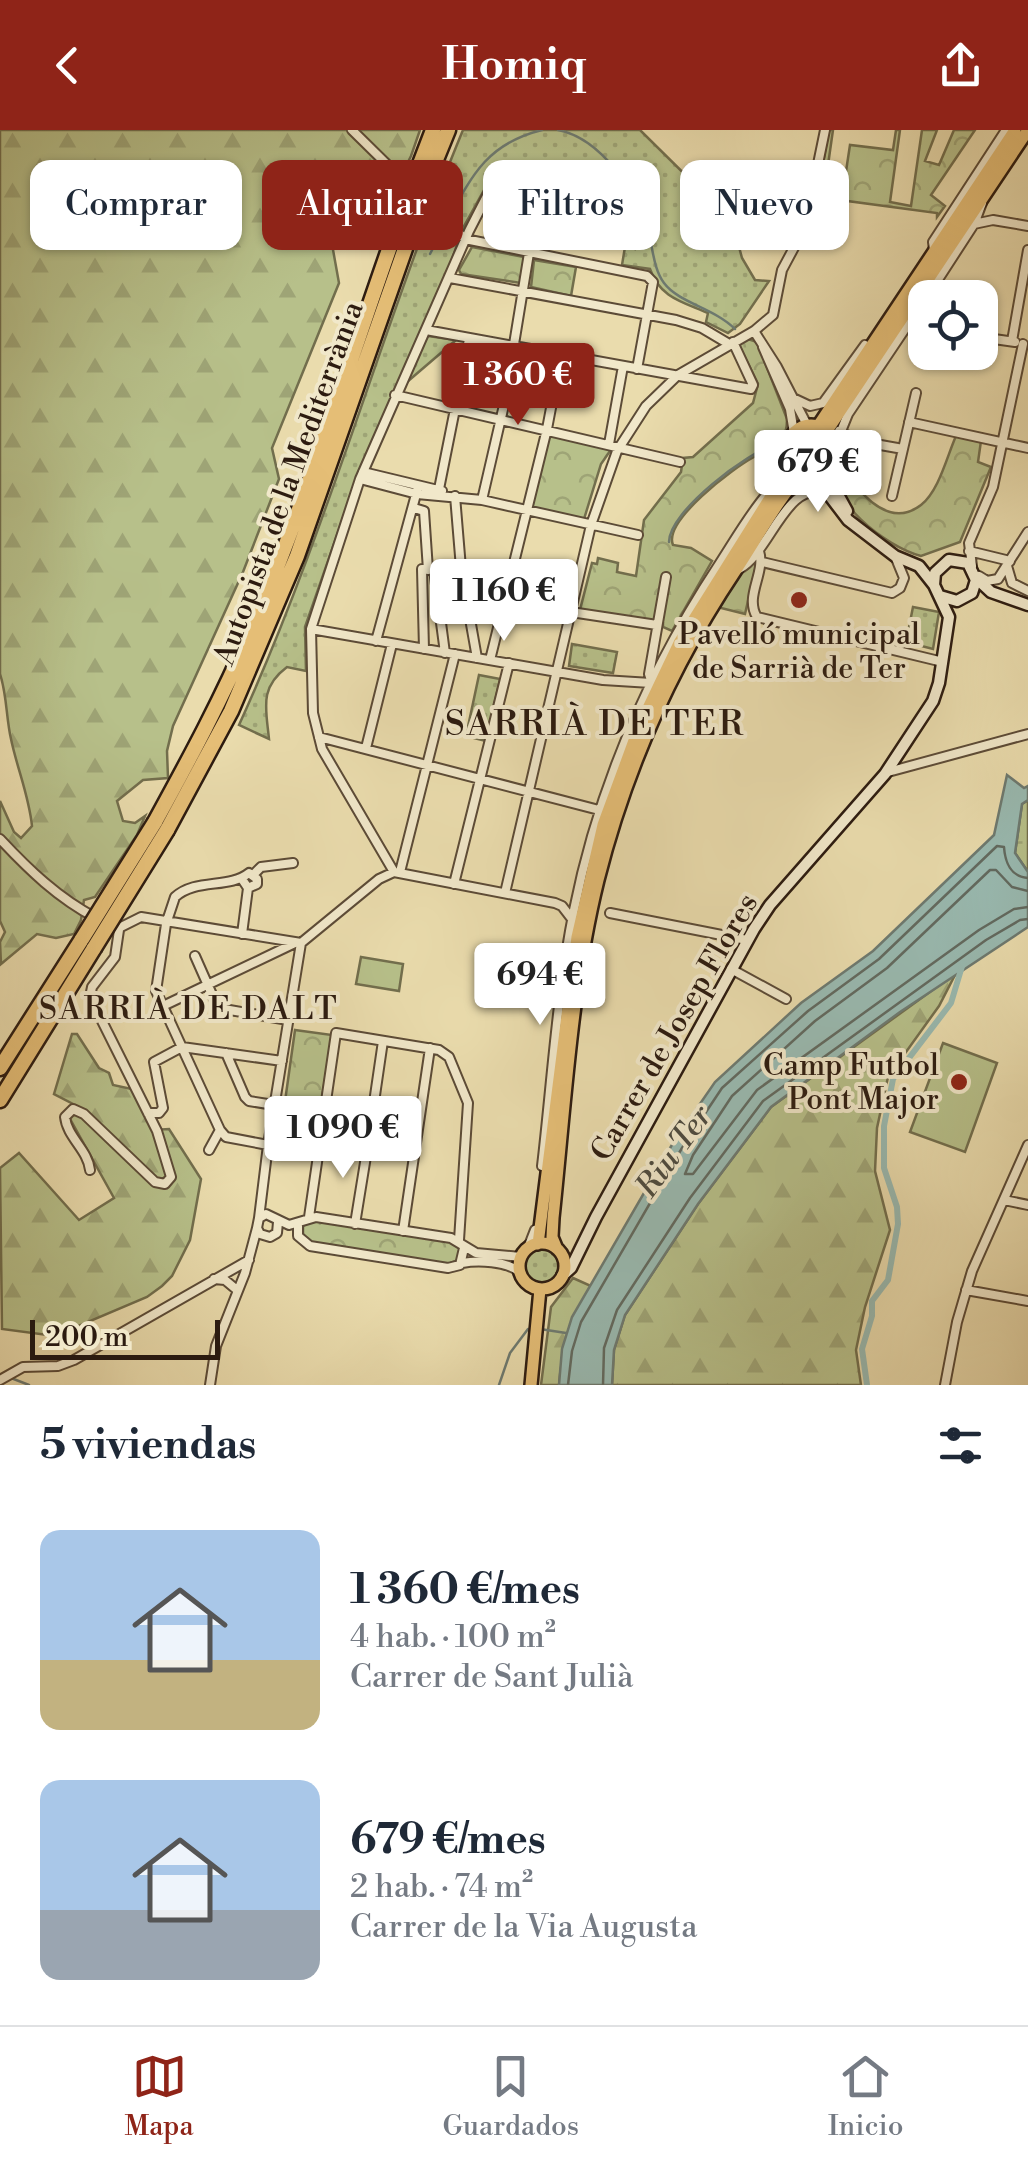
<!DOCTYPE html>
<html lang="es">
<meta charset="utf-8">
<style>
:root{--surface:#fff;--page:#f2f2f3;--text:#1f2937;--muted:#747a83;--line:#e0e1e3;--accent:#8f2418}
body{margin:0;font-family:"Libre Bodoni",serif;background:var(--page);color:var(--text);height:100vh;display:flex;flex-direction:column;font-size:38px;white-space:nowrap}
*{box-sizing:border-box;margin:0}
p{font-size:32px;color:var(--muted)}
.icon{flex:none;width:55px;height:55px;fill:none;stroke:currentColor;stroke-width:2;stroke-linecap:round;stroke-linejoin:round}
.map{position:relative;height:1255px;overflow:hidden}
.panel{display:flex;flex-direction:column;background:var(--surface);flex:1}
.panel>*{flex:none}
.hud{position:absolute;left:30px;top:30px;width:970px;height:90px;display:flex;gap:20px}
.controls{position:absolute;left:908px;top:150px;display:grid;gap:20px}
.controls a{display:grid;place-items:center;width:90px;height:90px;border-radius:20px;background:var(--surface);box-shadow:0 2px 8px #0004;font-size:50px}
.scale{position:absolute;left:30px;bottom:25px;width:190px;box-sizing:border-box;padding-left:10px;border:5px solid #2c1b10;border-top:0;font-size:28px;line-height:35px;white-space:nowrap;color:#2c1b10;-webkit-text-stroke:8px #f1e8ca;paint-order:stroke}
.price{position:absolute;translate:-50% -85px;padding:0 22px;border-radius:10px;background:#fff;color:#222;font-size:32px;line-height:65px;filter:drop-shadow(0 2px 5px #0008)}
.price::after{content:'';position:absolute;left:50%;top:60px;width:30px;height:22px;margin-left:-15px;background:inherit;clip-path:polygon(0 0,100% 0,50% 100%)}
.price.on{background:var(--accent);color:#fff}
ul{padding:0;list-style:none}
li{display:flex;align-items:center;gap:30px;height:250px;padding:0 40px}
li span{display:grid;place-items:center;flex:none;width:280px;height:200px;border-radius:20px;color:#555}
li>.icon{margin-inline-start:auto}
span .icon{width:120px;height:120px;fill:#fffc;stroke-width:1}
li b{font-size:42px}
h2{display:flex;justify-content:space-between;align-items:center;height:120px;padding:0 40px;font-size:42px}
.pill{padding:0 35px;border-radius:20px;background:var(--surface);box-shadow:0 2px 8px #0004;font-size:35px;line-height:90px}
.pill.on{background:var(--accent);color:#fff}
header{display:flex;justify-content:space-between;align-items:center;height:130px;padding:0 40px;background:var(--accent);color:#fff;font-size:45px;font-weight:600}
.tabs{display:flex;justify-content:space-around;align-items:center;height:140px;border-top:2px solid var(--line);background:var(--surface);font-size:28px;color:var(--muted)}
.tabs a{display:grid;justify-items:center;gap:5px}
.tabs .on{color:var(--accent)}
.map>svg:first-child{display:block}
</style>
<header><svg class="icon" aria-label="back" viewBox="0 0 24 24"><path d="M15 5l-7 7 7 7"/></svg>Homiq<svg class="icon" aria-label="share" viewBox="0 0 24 24"><path d="M12 15V3M7 8l5-5 5 5M5 13v7h14v-7"/></svg></header>
<div class="map">
<svg width="1028" height="1255" viewBox="0 0 1028 1255">
<defs>
<pattern id="grass-dots" width="8" height="8" patternUnits="userSpaceOnUse" patternTransform="scale(2.5)"><rect width="8" height="8" fill="#b7c08a"/><path d="M2 2h.1M6 6h.1" fill="none" stroke="#9ea476" stroke-width="1.8" stroke-linecap="round"/></pattern>
<pattern id="forest-firs" width="22" height="20" patternUnits="userSpaceOnUse" patternTransform="scale(2.5)"><rect width="22" height="20" fill="#b7c08a"/><path d="M5 1l3.5 6h-7zM16 11l3.5 6h-7z" fill="#9ea476"/></pattern>
<pattern id="wetland-marsh" width="20" height="14" patternUnits="userSpaceOnUse" patternTransform="scale(2.5)"><rect width="20" height="14" fill="#b7c08a"/><path d="M1 5h8M5 5V1M11 12h8M15 12V8" fill="none" stroke="#9ea476"/></pattern>
<pattern id="park-crowns" width="20" height="18" patternUnits="userSpaceOnUse" patternTransform="scale(2.5)"><rect width="20" height="18" fill="#b7c08a"/><path d="M2 6a3 3 0 1 1 6 0M12 15a3 3 0 1 1 6 0" fill="none" stroke="#9ea476"/></pattern>
</defs>
<rect width="100%" height="100%" fill="#eadcad"/>
<filter id="stains"><feTurbulence type="fractalNoise" baseFrequency=".002" numOctaves="4"/><feColorMatrix values="0 0 0 0 .2 0 0 0 0 .09 0 0 0 0 .02 0 0 0 .5 -.17"/></filter>
<radialGradient id="worn" r=".72"><stop offset=".6" stop-color="#630" stop-opacity="0"/><stop offset="1" stop-color="#630" stop-opacity=".3"/></radialGradient>
<!-- grass -->
<path fill="url(#grass-dots)" stroke="#726e4d" stroke-width="2.5" d="M463,0H640L732,91L742,128L755,150L769,151L740,194L728,203L706,192L708,183C683,172 660,168 650,139L622,135L625,117L635,119L639,99L646,100L641,91L607,81L611,60L543,43L533,63L497,52L488,53L463,98L445,149L360,339L305,497L306,541L287,537C259,558 266,578 269,609L239,595C327,402 382,196 463,0Z
M428,206L456,210L407,252L426,209Z
M792 318a18 18 0 1 1 36 0a18 18 0 1 1-36 0Z
M913,477L939,482L933,519L906,512Z
M572,514L617,522L613,543L569,536Z
M479,545L500,549L486,611L466,606Z
M524 1137a18 18 0 1 1 36 0a18 18 0 1 1-36 0Z"/>
<!-- forest -->
<path fill="url(#forest-firs)" stroke="#726e4d" stroke-width="2.5" d="M0,0H420L411,26L387,74L340,71L328,92L339,153L272,318L279,349L243,442L173,596L167,621L168,648L143,650L117,671L123,691L135,693L145,686L137,705L95,767L84,770L81,790L74,804L56,808L37,804L1,834L0,812L5,802L0,791V671L14,702L21,708L32,696C29,666 17,638 11,609C6,587 7,565 0,544Z
M956,843L939,876L888,947L877,998L875,1041L890,1100L865,1177L856,1220L861,1255H612L614,1220L625,1185L698,1074L771,977Z
M72,904H77L99,938L109,943L113,955L132,959L153,1000L169,999L201,1049L190,1110L172,1146L162,1156L147,1167L55,1206L2,1199L0,1038L19,1023L79,1090L114,1068L69,987L75,975L54,964Z
M573,1148L591,1156C571,1189 562,1216 559,1255H541L551,1177Z"/>
<!-- wetland -->
<path fill="url(#wetland-marsh)" stroke="#726e4d" stroke-width="2.5" d="M1028,670V742L1015,723L1022,674Z"/>
<!-- park -->
<path fill="url(#park-crowns)" stroke="#726e4d" stroke-width="2.5" d="M829,0H833L820,91L838,94L850,15L893,20L896,0H900L890,72L911,76L922,0H937L925,31L939,35L954,0H975L931,65L945,76L937,87V83L847,71L842,99L817,96L812,92Z
M472,117L524,127L521,153L461,144L459,140Z
M534,130L576,137L571,166L531,157Z
M748,209L757,212L787,289C787,297 786,305 781,311C775,319 762,322 754,327C733,338 663,391 673,415L691,418L712,431L672,501L663,497V493L580,480L592,433L597,434L598,428L618,433L617,442L636,446L644,390L681,342L683,328L693,327L753,273L758,254L738,213Z
M557,305L603,313L610,321L601,334L584,389L529,378L547,308Z
M956,306L981,311L978,332L991,337L960,412L921,426C887,417 822,370 838,329C853,356 886,402 921,375C939,361 947,326 956,306Z
M758,427L745,484L717,477L737,446Z
M295,900L332,905L316,1006L281,1000Z
M314,1090L448,1110L460,1119L458,1130L446,1135L314,1115L303,1108V1096L307,1092Z"/>
<!-- pitch -->
<path fill="#b7c08a" stroke="#726e4d" stroke-width="2.5" d="M361,827L403,834L399,861L356,854Z
M943,913L997,933L965,1022L910,1002Z"/>
<!-- water -->
<path fill="#99bab1" stroke="#6d7a71" stroke-width="2.5" d="M1007,645L1024,658L1028,656V670L1022,674L1015,723L1028,742V797L900,882L771,977L698,1074L625,1185L614,1220L612,1255H559L562,1219L572,1187L673,1013L715,952L801,873L873,821L994,705Z"/>
<g fill="none" stroke-linecap="round" stroke-linejoin="round">
<!-- shore -->
<path stroke="#626a60" stroke-width="2.5" d="M1028,761L1012,757L996,740H990L887,838L815,891L732,966L693,1025L685,1044H693L757,960L979,800L1014,779L1028,777
M568,1255L572,1221L581,1192L682,1018L722,958L808,881L879,829L997,716L1004,717C1005,732 1011,747 1028,748
M603,1255L604,1218L617,1180L690,1068L763,971L986,810L1020,790L1028,789"/>
<!-- stream -->
<path stroke="#6d7a71" stroke-width="2.5" d="M558,0C600,8 637,61 648,101C653,117 653,138 664,153C679,173 714,178 735,199
M449,88C473,43 489,13 542,0
M430,124L445,95
M669,412C669,381 748,322 776,314
M540,1199L566,1203
M11,1248L29,1255
M499,1255L510,1223L528,1199H532"/>
<!-- canal -->
<path stroke="#99bab1" stroke-width="6" d="M867,1255L862,1219L872,1186V1171L888,1150L898,1094L897,1077L884,1038V996L893,949L951,873L963,833"/>
<!-- street casing -->
<g stroke="#5c4b37" stroke-width="12">
<path id="street" d="M352,0L413,60
M423,69L465,109L647,146L653,152L637,239
M974,94L993,90L1028,96
M805,97L842,103
M934,120L933,112L1006,0
M450,148L676,190L702,198L729,214
M926,168L974,94L982,73
M911,190L925,197
M426,200L751,259L753,255L733,212
M754,201L777,237L807,295
M980,207L1015,212
M1012,211L1028,120
M763,217L790,279L794,303
M395,265L680,332
M793,268L810,276L823,273L865,215
M909,292L1028,318
M839,301L858,311L903,319L916,263
M609,314L623,236
M835,316L848,284L925,169
M833,326L844,316L858,311
M363,342L442,361
M360,349L417,364L482,370L638,405
M439,359L469,209
M455,366L461,438L477,528
M892,366L903,319
M482,370L504,275L529,123
M414,378L424,381L428,440
M759,421C766,443 744,466 757,487L943,532
M969,421L1010,431
M762,432L892,463L900,458L904,448L895,426
M972,436L969,413L993,357L1023,214
M1007,436L1012,453L1028,461
M739,439C771,422 786,348 827,364
M434,440L461,438
M979,446L987,451L998,449L1028,402
M571,482L657,495
M311,499L603,550L651,553
M376,511L418,357
M424,519L422,439L434,440L445,523
M490,530L547,299L561,225
M651,550L649,544L666,447
M319,607L599,680
M366,618L392,514
M888,642L1028,604
M0,709C29,740 58,768 96,788
M394,742L322,619L313,583L311,499L360,349L469,101L489,62L497,58L506,60L643,100
M400,742L455,524
M254,744L261,737L293,733
M242,749L248,758L257,754V749L249,743C229,759 196,748 175,767L166,794L156,861L220,1000L226,1007L268,1015
M454,754L509,533
M505,763L591,395L617,321L646,276L678,245L754,201L773,185L782,140L805,97L825,0
M610,783L747,810
M117,799L141,787L301,813
M242,804L248,758
M301,813L379,749L394,742L555,773L562,776L572,789
M195,826L218,878L288,890
M731,839L786,869
M163,876L295,813
M182,917L282,931
M226,923L245,967L249,971L274,975
M148,983H159L163,978L154,932L182,917
M372,986L383,911
M209,1020L220,1000
M542,1036C552,951 557,864 574,780C599,655 650,539 720,433C735,410 749,385 767,364
M90,1040C88,1020 67,1007 65,987L73,979L84,984L155,1052L165,1054L171,1047L157,1001L90,867L92,857L115,827L119,800
M1004,1070L1028,1075
M309,1087L336,903L439,920L449,927L468,973L459,1110
M259,1088L268,1015L301,813
M278,1092L277,1103L270,1107L260,1104L257,1098L259,1088L266,1084L289,1095L316,1087L451,1108L476,1123L521,1127
M298,1094V1106L310,1116L448,1138L460,1135L464,1118
M355,1094L368,1014
M403,1101L430,918
M528,1118L535,1100
M462,1133C478,1130 506,1131 520,1142
M214,1149L225,1150L237,1160
M966,1160L1028,1171
M0,1250L23,1237L58,1236L74,1230L249,1130
M210,1255L216,1216L245,1143L257,1098
M945,1255L957,1192L972,1141L1028,1015"/>
</g>
<!-- secondary casing -->
<g stroke="#2c1b10" stroke-width="15">
<path id="secondary" d="M829,332L830,350L847,381
M810,340L848,390L895,426L919,436L934,455
M976,448L991,462L1028,475
M562,1146L571,1138L596,1087L754,799L770,775L885,644L933,571L939,553L949,487L934,455L935,443L949,430L968,433L976,450L972,463L957,471L940,466"/>
</g>
<!-- primary casing -->
<g stroke="#2c1b10" stroke-width="16">
<path id="primary" d="M788 318a23 23 0 1 1 46 0a23 23 0 1 1-46 0Z
M818,296L1015,0
M827,301L1028,0
M519 1136a23 23 0 1 1 46 0a23 23 0 1 1-46 0Z
M538,1114L577,807L603,695L639,597L679,513L793,331
M557,1119L552,1107L553,1088C565,976 571,859 598,750C626,639 673,534 736,440C758,407 778,368 805,340
M531,1255L540,1159"/>
</g>
<!-- highway casing -->
<g stroke="#2c1b10" stroke-width="19">
<path id="highway" d="M420,34L433,0
M433,37L448,0
M155,692C189,630 223,567 251,501C308,368 350,228 399,91
M167,700L231,581L297,426L414,93
M0,938L82,809
M0,970L94,818"/>
</g>
<!-- street -->
<use href="#street" stroke="#f1e8ca" stroke-width="8"/>
<!-- secondary -->
<use href="#secondary" stroke="#f1e8ca" stroke-width="10"/>
<!-- primary -->
<use href="#primary" stroke="#e5be76" stroke-width="11"/>
<!-- highway -->
<use href="#highway" stroke="#e5be76" stroke-width="14"/>
<!-- highway-bridge casing -->
<g stroke="#2c1b10" stroke-width="19" stroke-linecap="butt">
<path id="highway-bridge" d="M399,91L420,34
M414,93L433,37
M82,809L155,692
M94,818L167,700"/>
</g>
<!-- highway-bridge -->
<use href="#highway-bridge" stroke="#e5be76" stroke-width="14"/>
</g>
<!-- markers -->
<g fill="#8f2418" stroke="#f1e8ca" stroke-width="4">
<circle cx="799" cy="470" r="10"/>
<circle cx="959" cy="952" r="10"/>
</g>
<g text-anchor="middle" stroke-width="8" stroke-linejoin="round" paint-order="stroke">
<!-- street labels -->
<g font-size="30" fill="#2c1b10" stroke="#f1e8ca">
<text transform="translate(288 353) rotate(-70)" y="10">Autopista de la Mediterrània</text>
<text transform="translate(674 897) rotate(-60)" y="10">Carrer de Josep Flores</text>
</g>
<!-- poi labels -->
<g font-size="30" fill="#2c1b10" stroke="#f1e8ca">
<text x="799" y="514">Pavelló municipal<tspan x="799" dy="34">de Sarrià de Ter</tspan></text>
<text x="939" y="945" text-anchor="end">Camp Futbol<tspan x="939" dy="34">Pont Major</tspan></text>
</g>
<!-- neighbourhood labels -->
<g font-size="32" letter-spacing="2.5" fill="#2c1b10" stroke="#f1e8ca">
<text x="189" y="889">SARRIÀ DE DALT</text>
</g>
<!-- water labels -->
<g font-size="32" font-style="italic" fill="#4d4b40" stroke="#f1e8ca">
<text transform="translate(673 1021) rotate(-54)" y="11">Riu Ter</text>
</g>
<!-- quarter labels -->
<g font-size="35" letter-spacing="2.5" fill="#2c1b10" stroke="#f1e8ca">
<text x="595" y="605">SARRIÀ DE TER</text>
</g>
</g>
<rect width="100%" height="100%" filter="url(#stains)"/>
<rect width="100%" height="100%" fill="url(#worn)"/>
</svg>
<div class="controls">
<a><svg class="icon" aria-label="locate" viewBox="0 0 24 24"><circle cx="12" cy="12" r="6"/><path d="M12 2v4M12 18v4M2 12h4M18 12h4"/></svg></a>
</div>
<div class="scale">200 m</div>
<b class="price on" style="left:518px;top:298px">1 360 €</b>
<b class="price" style="left:818px;top:385px">679 €</b>
<b class="price" style="left:504px;top:514px">1 160 €</b>
<b class="price" style="left:540px;top:898px">694 €</b>
<b class="price" style="left:343px;top:1051px">1 090 €</b>
<div class="hud">
<a class="pill">Comprar</a>
<a class="pill on">Alquilar</a>
<a class="pill">Filtros</a>
<a class="pill">Nuevo</a>
</div>
</div>
<section class="panel">
<h2>5 viviendas<svg class="icon" aria-label="filters" viewBox="0 0 24 24"><path d="M4 7h16M4 17h16"/><circle cx="9" cy="7" r="2"/><circle cx="15" cy="17" r="2"/></svg></h2>
<ul>
<li><span style="background:linear-gradient(#a9c7e8 65%,#c2b280 0)"><svg class="icon" aria-label="home" viewBox="0 0 24 24"><path d="M3 11l9-7 9 7M6 9v11h12V9"/></svg></span><div><b>1 360 €/mes</b><p>4 hab. · 100 m²</p><p>Carrer de Sant Julià</p></div></li>
<li><span style="background:linear-gradient(#a9c7e8 65%,#9aa5b1 0)"><svg class="icon" aria-label="home" viewBox="0 0 24 24"><path d="M3 11l9-7 9 7M6 9v11h12V9"/></svg></span><div><b>679 €/mes</b><p>2 hab. · 74 m²</p><p>Carrer de la Via Augusta</p></div></li>
</ul>
</section>
<nav class="tabs">
<a class="on"><svg class="icon" aria-label="map" viewBox="0 0 24 24"><path d="M3 6l6-2 6 2 6-2v14l-6 2-6-2-6 2zM9 4v14M15 6v14"/></svg>Mapa</a>
<a><svg class="icon" aria-label="saved" viewBox="0 0 24 24"><path d="M7 4h10v16l-5-4-5 4z"/></svg>Guardados</a>
<a><svg class="icon" aria-label="home" viewBox="0 0 24 24"><path d="M3 11l9-7 9 7M6 9v11h12V9"/></svg>Inicio</a>
</nav>
